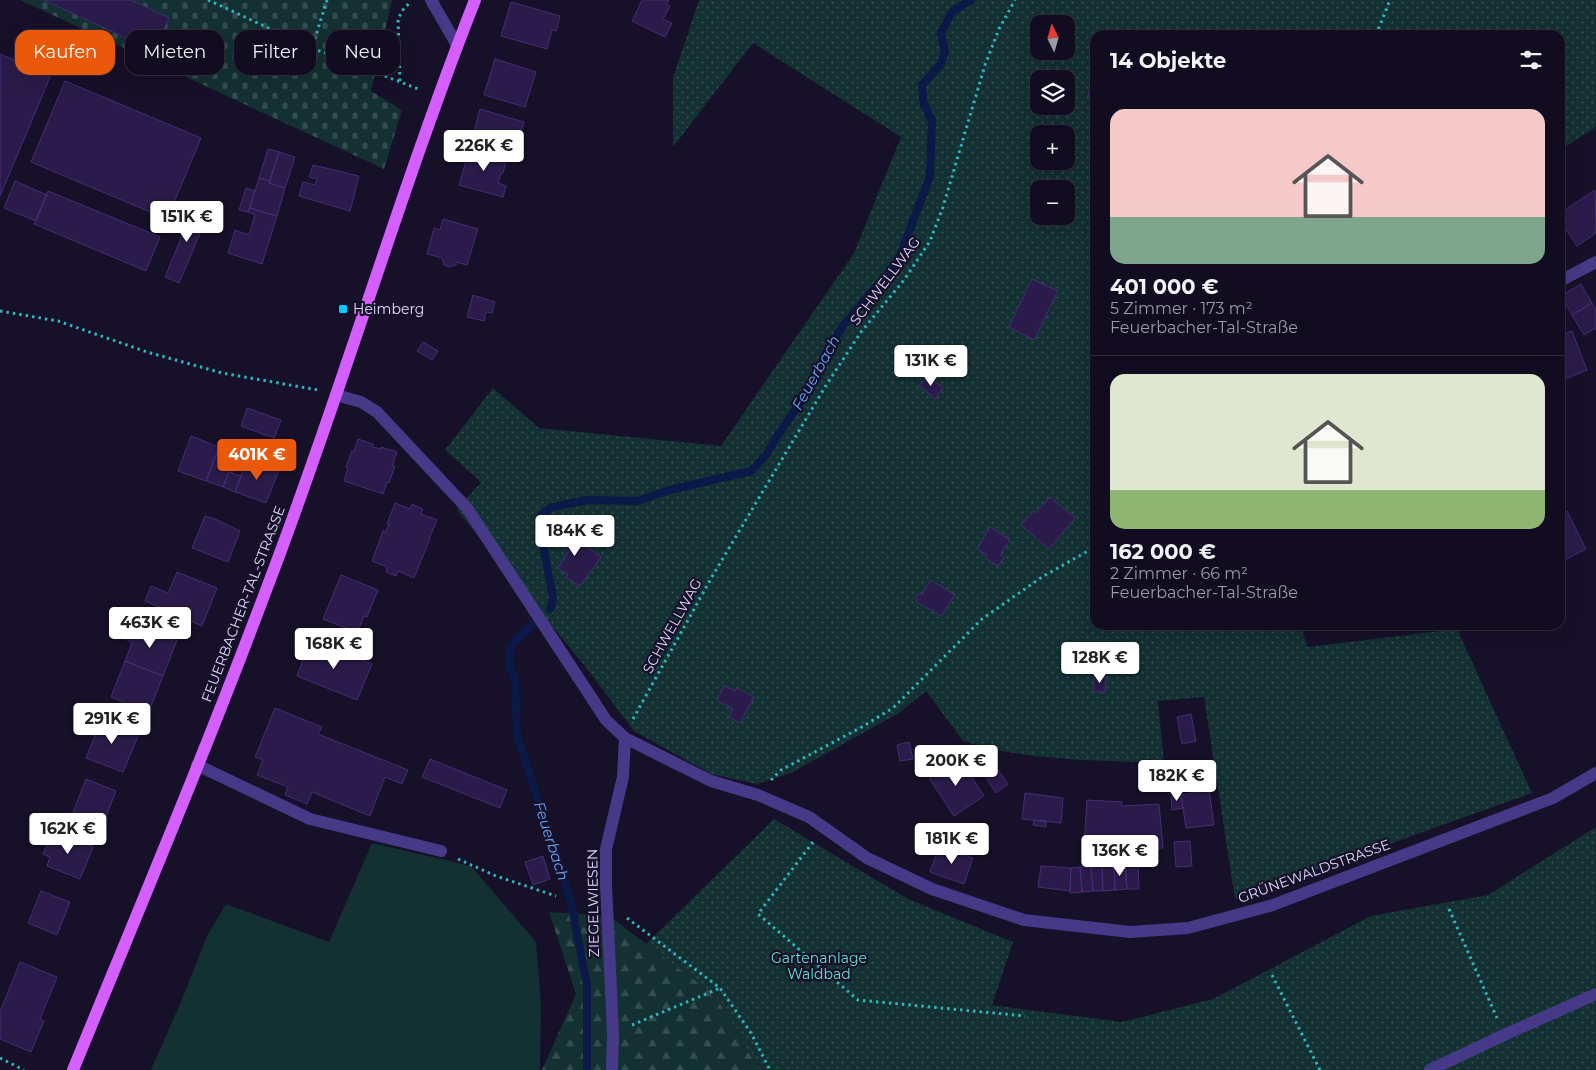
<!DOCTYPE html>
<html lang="de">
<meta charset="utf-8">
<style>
:root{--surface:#110c1f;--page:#1a1528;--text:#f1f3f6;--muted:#9c9ba4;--line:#302c3d;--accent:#ea580c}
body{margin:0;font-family:Montserrat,sans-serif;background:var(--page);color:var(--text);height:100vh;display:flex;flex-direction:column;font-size:19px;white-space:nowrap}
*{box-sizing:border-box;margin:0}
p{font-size:16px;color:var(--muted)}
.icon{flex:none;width:28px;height:28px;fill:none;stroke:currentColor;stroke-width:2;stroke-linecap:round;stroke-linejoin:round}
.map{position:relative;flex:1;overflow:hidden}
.panel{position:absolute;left:1090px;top:30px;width:475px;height:600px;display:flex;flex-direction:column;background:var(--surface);border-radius:15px;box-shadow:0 5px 20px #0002,0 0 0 1px var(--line)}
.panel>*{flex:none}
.banner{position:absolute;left:15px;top:30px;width:475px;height:45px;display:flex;gap:10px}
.needle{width:32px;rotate:355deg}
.tools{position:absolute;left:1030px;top:15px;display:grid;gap:10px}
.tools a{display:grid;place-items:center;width:45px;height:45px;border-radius:10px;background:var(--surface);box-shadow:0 5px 20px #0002,0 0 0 1px var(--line);font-size:25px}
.price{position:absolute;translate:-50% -42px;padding:0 11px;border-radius:5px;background:#fff;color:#222;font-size:16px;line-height:32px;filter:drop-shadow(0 1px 2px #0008)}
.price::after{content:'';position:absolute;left:50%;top:30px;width:15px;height:11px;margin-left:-8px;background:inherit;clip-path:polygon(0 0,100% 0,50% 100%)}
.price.active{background:var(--accent);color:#fff}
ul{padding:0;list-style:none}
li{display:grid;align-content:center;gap:10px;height:265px;padding:0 20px}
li+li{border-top:1px solid var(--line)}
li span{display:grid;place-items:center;height:155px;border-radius:15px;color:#555}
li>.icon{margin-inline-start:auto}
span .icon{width:90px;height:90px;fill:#fffc;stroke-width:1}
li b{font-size:21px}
h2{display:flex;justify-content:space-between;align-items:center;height:60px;padding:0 20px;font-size:21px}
.tag{padding:0 18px;border-radius:15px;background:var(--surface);box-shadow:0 5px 20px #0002,0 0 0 1px var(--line);font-size:18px;line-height:45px}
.tag.active{background:var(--accent);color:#fff}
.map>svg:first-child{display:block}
</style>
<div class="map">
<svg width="1596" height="1070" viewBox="0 0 1596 1070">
<defs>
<pattern id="forest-firs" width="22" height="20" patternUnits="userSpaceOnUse" patternTransform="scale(1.25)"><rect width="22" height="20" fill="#133033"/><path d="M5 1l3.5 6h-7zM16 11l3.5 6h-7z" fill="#354d52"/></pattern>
<pattern id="cemetery-stones" width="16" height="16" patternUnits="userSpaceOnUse" patternTransform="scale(1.25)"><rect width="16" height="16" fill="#133033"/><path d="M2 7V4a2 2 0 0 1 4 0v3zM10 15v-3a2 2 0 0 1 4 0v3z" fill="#354d52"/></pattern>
<pattern id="garden-dots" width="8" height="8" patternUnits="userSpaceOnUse" patternTransform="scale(1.25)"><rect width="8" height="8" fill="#133033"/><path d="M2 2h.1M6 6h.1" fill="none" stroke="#354d52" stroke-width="1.8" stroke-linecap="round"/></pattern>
</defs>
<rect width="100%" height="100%" fill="#171029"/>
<!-- forest -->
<path fill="url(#forest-firs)" d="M549,912L609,916L716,996L759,1070H542L576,994Z"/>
<!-- cemetery -->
<path fill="url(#cemetery-stones)" d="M20,0H392L371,91L402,110L384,169Z"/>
<!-- garden -->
<path fill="url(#garden-dots)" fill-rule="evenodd" d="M699,0H1596V127L1560,150V35H1095V625H1300L1308,647L1457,629L1532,793L1235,899L1204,697L1158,701L1164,763L1079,760L1034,756L990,749L963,741L926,691L899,713L791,773L757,784L711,774L634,731L588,670L457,510L481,482L445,450L493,388L539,428L721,446L854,253L901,137L753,43L673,147V78ZM1039,24H1066V51H1039ZM1039,79H1066V106H1039ZM1039,134H1066V161H1039ZM1039,189H1066V216H1039Z
M774,819L908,899L1013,942L992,1005L1122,1022L1213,999L1371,916L1488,895L1596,827V1070H759L716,996L646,944Z"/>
<!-- pitch -->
<path fill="#133033" d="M372,843L471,866L536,942L541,1003L540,1070H151L183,997L207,936L226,904L329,942Z"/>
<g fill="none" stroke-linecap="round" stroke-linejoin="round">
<!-- stream -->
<path stroke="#0a1947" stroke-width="8" d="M550,609L553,598L540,528L541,515L552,507L588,500L637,501L670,490L751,471L766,455L778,435L814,382L828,349L843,326L898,261L930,176L932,120L924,105L922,85L941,64L945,51L941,33L952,12L971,0
M534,624C514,639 500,652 515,679L517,735L571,902L587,985V1070"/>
</g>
<!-- building -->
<path fill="#2a1b4a" stroke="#442d76" d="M44,0H131L169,18L154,51Z
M642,0H669L666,4L670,6L663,19L672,23L665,37L632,21Z
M511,2L560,16L556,31L552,30L547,49L501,36Z
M0,54L51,75L0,196Z
M495,59L536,72L525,107L484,95Z
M65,81L201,138L167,219L31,162Z
M1092,81H1095V98L1088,96Z
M480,109L524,122L517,145L511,143L507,158L470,147Z
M470,147L507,158L503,173H501L498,183L506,186L503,197L459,185Z
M268,149L279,152L270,181L259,178Z
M279,152L295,157L285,188L269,183Z
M313,165L359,176L350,211L299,196L303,182L315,185L317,179L309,177Z
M259,178L270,181L269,183L285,188L277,216L250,208Z
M15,181L47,195L36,221L4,208Z
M246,188L255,191L248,212L239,210Z
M1595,190L1596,233L1577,246L1560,221V213Z
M48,191L160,237L146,271L34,224Z
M195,204L210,210L179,283L165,277Z
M250,208L277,216L262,264L228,253L235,230L249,235L255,215L248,212Z
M443,219L478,229L467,265L456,262V265L450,267L444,265L442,258L427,254L434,228L440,230Z
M1032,279L1058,291L1034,340L1009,327Z
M1581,284L1592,303L1572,315L1561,296Z
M473,295L495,302L492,313L486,312L484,321L467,317Z
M1592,303L1596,309V328L1584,335L1572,315Z
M1572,331L1587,370L1560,381V333L1561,335Z
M423,342L438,351L432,360L417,351Z
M928,376L943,388L935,399L919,386Z
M247,408L281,420L274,438L241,426Z
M191,436L219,447L206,481L178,471Z
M358,439L373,444V447L381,449V447L397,452L392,466H395L389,483L387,482L383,494L344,481L348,468L346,467L352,451L354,452Z
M219,447L239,455L232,473L229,472L223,487L206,481Z
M248,458L279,470L266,503L235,492Z
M229,472L241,476L235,492L223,487Z
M1050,497L1075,518L1049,549L1021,525L1034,511L1036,513Z
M395,503L410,509L412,504L423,509L421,514L437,520L429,539H430L414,578L398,571L396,576L386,572L387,567L372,561L383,531L386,532L389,524H387Z
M1567,511L1586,549L1560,562V515Z
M205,516L215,519L240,531L228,562L192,548Z
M557,526L601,557L580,586L566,577L568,575L558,568L569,551L549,537Z
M990,527L1010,540L1000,555L1004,558L998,566L985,558L987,555L977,549Z
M177,572L217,588L202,626L145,601L151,586L168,593Z
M341,575L378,590L367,617L364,616L358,631L361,633V634L323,619Z
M931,580L955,595L941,616L917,602L916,598L918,594H922Z
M134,623L177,640L163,676L125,661L132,643L127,640Z
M311,639L372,664L357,700L297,676Z
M125,661L163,676L148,713L111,697Z
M1094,676H1106L1105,692H1093Z
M724,686L735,691L737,688L754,697L740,723L729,717L733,709L717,700Z
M275,708L322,727L318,734L408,770L402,784L385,777L370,816L312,792L307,804L285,795L288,787L257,775L263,760L255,757Z
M1191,714L1196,741L1182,744L1177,717Z
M98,717L139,734L123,772L86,758L95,736L91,734Z
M909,742L913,759L900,761L897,745Z
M959,758L984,796L954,816L929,778Z
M430,759L507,790L500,808L422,777Z
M996,767L1008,784L996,793L984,775Z
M86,779L116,791L103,824L73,812Z
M1209,790L1214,825L1186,828L1181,795Z
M1025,793L1063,798L1061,823L1022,819Z
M1181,795L1183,808L1172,810L1171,796Z
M1087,800L1122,802V806L1159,804L1163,848L1134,850V856L1113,857V846L1084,845Z
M1034,820L1046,821V827L1033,825Z
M60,833L93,847L80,879L47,866L50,857L43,854L49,839L56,842Z
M1190,841L1192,866L1176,867L1174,842Z
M939,846L973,858L964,884L930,872Z
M543,856L550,879L533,885L525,862Z
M1138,864L1139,889H1127L1125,865Z
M1114,865L1115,890L1103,891L1102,866Z
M1114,865H1125L1127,889L1115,890Z
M1041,866L1071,868L1070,891L1038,887Z
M1102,866L1103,891H1093L1091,867Z
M1080,867L1082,892L1070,893L1071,868Z
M1080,867H1091L1093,891L1082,892Z
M41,891L70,902L57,935L28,923Z
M20,962L57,977L40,1019L44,1021L31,1052L0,1039V1012Z"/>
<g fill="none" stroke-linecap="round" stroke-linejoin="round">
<!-- path -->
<path stroke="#2eb5bc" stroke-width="3" stroke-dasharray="2.5 4" stroke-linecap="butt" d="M208,0L312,48L327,0
M1376,35L1390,0
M312,48L421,90
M400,81L398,19L404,8L411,2
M0,311L58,321L147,352L222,373L318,390
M633,719L713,575L825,387L861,332L904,280L930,241L943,207L985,65L999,29L1015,0
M771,780L781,770L860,728L893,708L982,619L1042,577L1095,547
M813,842L758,914L858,1000L1025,1016
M458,859L496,876L556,896
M1449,909L1497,1018
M627,918L720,988L751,1033L770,1070
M1272,975L1320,1070
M632,1025L720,988
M0,1058L24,1070"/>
<!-- minor -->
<path stroke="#463a88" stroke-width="12" d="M431,0L457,45
M1560,281L1596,262
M336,395L361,402L377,412L467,508L606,720L625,738L711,781L758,795L809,817L867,858L932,889L1024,920L1130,932L1188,928L1273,905L1553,798L1596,773
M197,765L310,819L441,851
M612,1070L613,1033L606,885V849L623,777L625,738
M1430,1070L1504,1035L1596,994"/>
<!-- major -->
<path stroke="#d55eff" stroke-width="12" d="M73,1070C139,909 207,748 268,585C342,392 399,193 475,0"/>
</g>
<!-- markers -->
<rect fill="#03caff" stroke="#171029" stroke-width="2" x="338" y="304" width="10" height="10" rx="2.5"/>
<g text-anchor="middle" stroke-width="4.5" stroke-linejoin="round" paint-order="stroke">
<!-- street labels -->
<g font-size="14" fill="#e0d7ff" stroke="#171029">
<text transform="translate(885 281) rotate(-53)" y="5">SCHWELLWAG</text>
<text transform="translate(243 604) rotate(-69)" y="5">FEUERBACHER-TAL-STRASSE</text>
<text transform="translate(672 626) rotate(-61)" y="5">SCHWELLWAG</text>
<text transform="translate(1314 871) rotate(-20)" y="5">GRÜNEWALDSTRASSE</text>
<text transform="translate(593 903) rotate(-91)" y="5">ZIEGELWIESEN</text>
</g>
<!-- poi labels -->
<g font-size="14" fill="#e0d7ff" stroke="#171029" text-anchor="start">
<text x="353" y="314">Heimberg</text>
</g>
<!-- park labels -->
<g font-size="14" fill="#60e2d0" stroke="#171029">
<text x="819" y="963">Gartenanlage<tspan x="819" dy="16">Waldbad</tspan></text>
</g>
<!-- water labels -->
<g font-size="15" font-style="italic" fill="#65a7ff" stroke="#171029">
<text transform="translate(816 373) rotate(-61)" y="5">Feuerbach</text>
<text transform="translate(551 841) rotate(72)" y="5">Feuerbach</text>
</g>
</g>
</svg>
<div class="tools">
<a><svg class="needle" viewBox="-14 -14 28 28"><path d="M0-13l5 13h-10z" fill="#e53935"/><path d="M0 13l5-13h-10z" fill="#9c9ba4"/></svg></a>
<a><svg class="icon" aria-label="layers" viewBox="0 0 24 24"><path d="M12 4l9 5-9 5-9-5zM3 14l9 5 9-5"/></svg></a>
<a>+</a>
<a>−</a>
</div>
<b class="price" style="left:484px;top:172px">226K €</b>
<b class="price" style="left:187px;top:243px">151K €</b>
<b class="price" style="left:931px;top:387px">131K €</b>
<b class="price active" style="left:257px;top:481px">401K €</b>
<b class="price" style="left:575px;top:557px">184K €</b>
<b class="price" style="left:150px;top:649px">463K €</b>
<b class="price" style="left:334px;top:670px">168K €</b>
<b class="price" style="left:1100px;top:684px">128K €</b>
<b class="price" style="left:112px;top:745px">291K €</b>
<b class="price" style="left:956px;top:787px">200K €</b>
<b class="price" style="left:1177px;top:802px">182K €</b>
<b class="price" style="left:68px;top:855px">162K €</b>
<b class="price" style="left:952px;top:865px">181K €</b>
<b class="price" style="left:1120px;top:877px">136K €</b>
<div class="banner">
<a class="tag active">Kaufen</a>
<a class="tag">Mieten</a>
<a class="tag">Filter</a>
<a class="tag">Neu</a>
</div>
<section class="panel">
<h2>14 Objekte<svg class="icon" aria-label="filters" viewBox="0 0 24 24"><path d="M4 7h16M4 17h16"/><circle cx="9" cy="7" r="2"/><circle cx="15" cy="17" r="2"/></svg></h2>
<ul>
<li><span style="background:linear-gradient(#f6c9c9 70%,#7fa58c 0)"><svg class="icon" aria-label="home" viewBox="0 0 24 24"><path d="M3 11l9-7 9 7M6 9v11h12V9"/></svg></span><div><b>401 000 €</b><p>5 Zimmer · 173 m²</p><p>Feuerbacher-Tal-Straße</p></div></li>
<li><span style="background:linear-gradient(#dfe7d0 75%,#8fb573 0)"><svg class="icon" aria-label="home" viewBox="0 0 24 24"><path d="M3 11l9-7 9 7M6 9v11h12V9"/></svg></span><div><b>162 000 €</b><p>2 Zimmer · 66 m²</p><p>Feuerbacher-Tal-Straße</p></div></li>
</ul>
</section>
</div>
